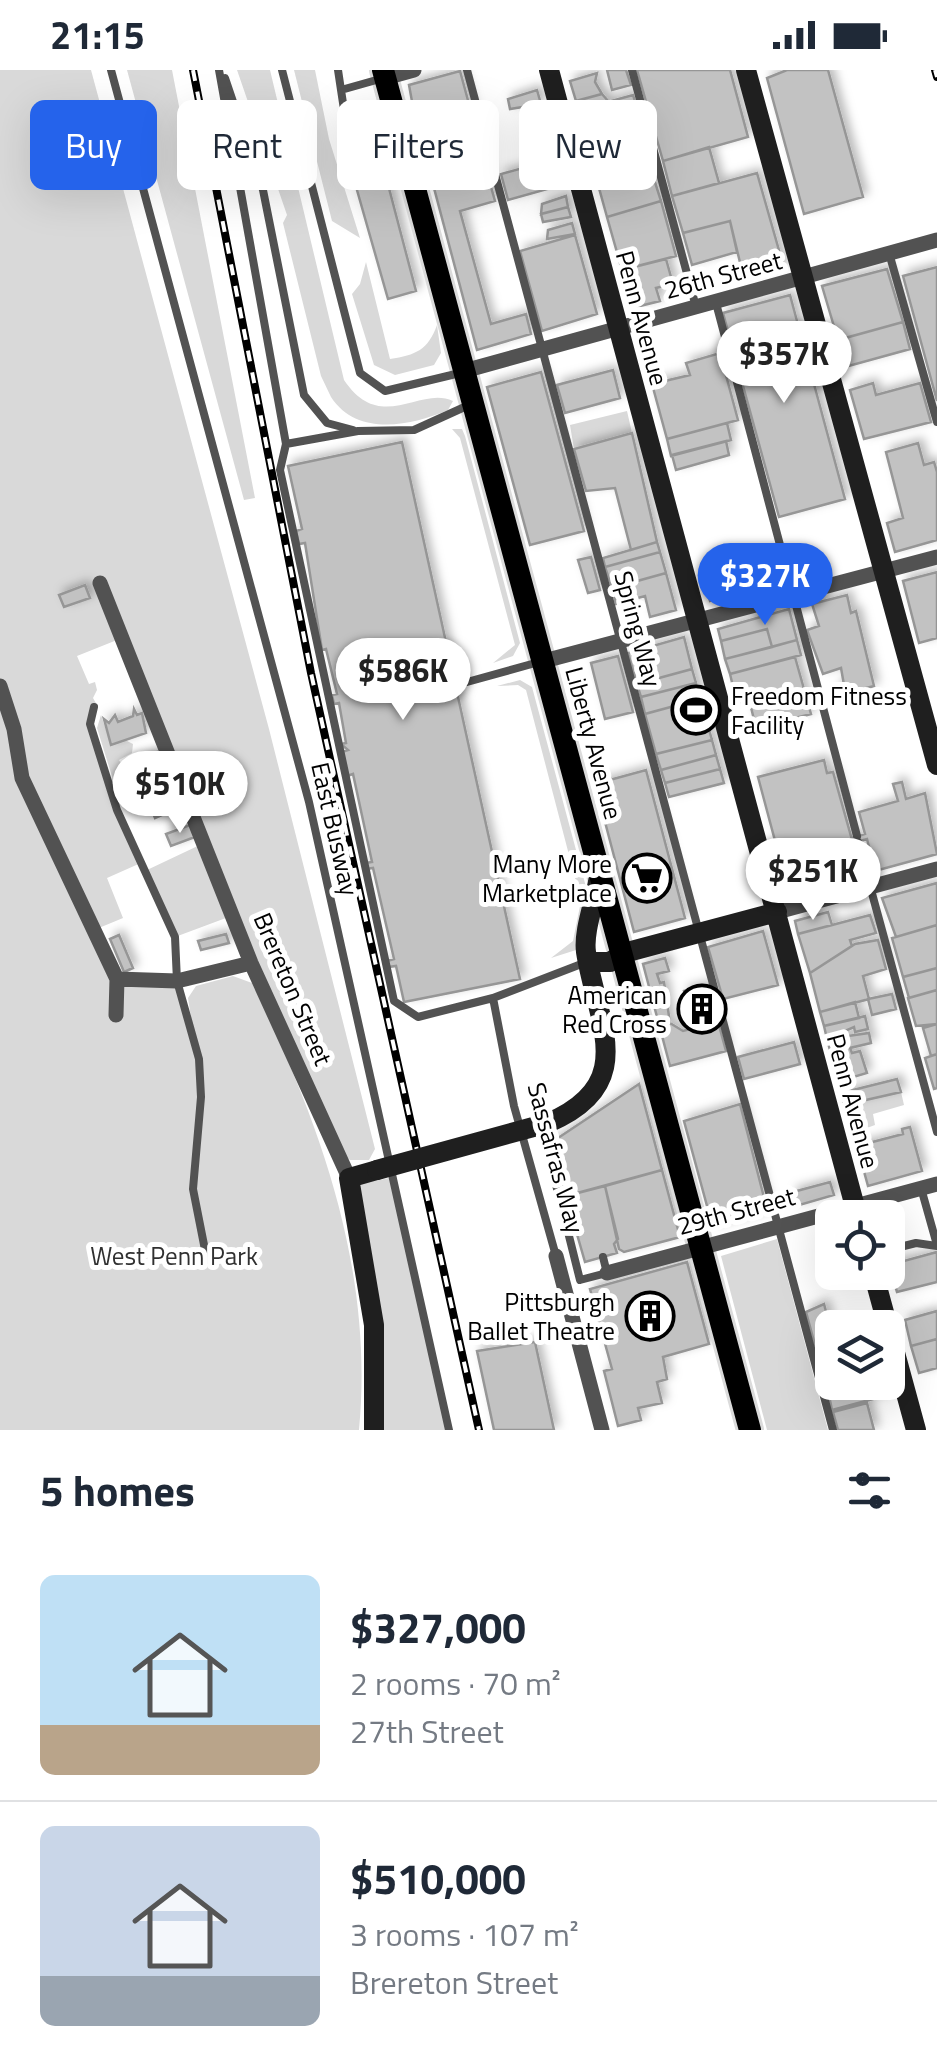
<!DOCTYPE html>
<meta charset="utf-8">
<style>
:root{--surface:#fff;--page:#f2f2f3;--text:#1f2937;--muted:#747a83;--line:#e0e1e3;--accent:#2563eb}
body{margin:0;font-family:"Titillium Web",sans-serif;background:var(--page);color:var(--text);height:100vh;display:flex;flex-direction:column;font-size:38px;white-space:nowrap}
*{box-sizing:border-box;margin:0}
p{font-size:32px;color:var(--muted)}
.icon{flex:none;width:55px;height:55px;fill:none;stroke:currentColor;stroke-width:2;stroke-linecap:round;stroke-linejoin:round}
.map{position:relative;height:1360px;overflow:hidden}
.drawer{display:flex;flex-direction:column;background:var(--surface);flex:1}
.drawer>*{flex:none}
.top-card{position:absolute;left:30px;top:30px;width:878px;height:90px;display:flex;gap:20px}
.fabs{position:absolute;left:815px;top:1130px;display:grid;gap:20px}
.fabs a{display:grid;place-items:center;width:90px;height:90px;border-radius:15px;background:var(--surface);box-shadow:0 10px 40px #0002;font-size:50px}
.price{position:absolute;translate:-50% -85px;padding:0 22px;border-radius:35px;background:#fff;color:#222;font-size:32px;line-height:65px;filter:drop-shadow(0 2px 5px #0008)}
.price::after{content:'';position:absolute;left:50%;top:60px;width:30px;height:22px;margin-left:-15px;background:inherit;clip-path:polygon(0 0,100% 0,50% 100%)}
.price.selected{background:var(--accent);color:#fff}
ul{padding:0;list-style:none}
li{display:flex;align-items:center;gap:30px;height:250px;padding:0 40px}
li+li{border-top:2px solid var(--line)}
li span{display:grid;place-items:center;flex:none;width:280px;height:200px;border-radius:15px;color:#555}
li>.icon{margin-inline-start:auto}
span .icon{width:120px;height:120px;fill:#fffc;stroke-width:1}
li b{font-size:42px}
h2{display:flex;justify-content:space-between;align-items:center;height:120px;padding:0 40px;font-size:42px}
.chip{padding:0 35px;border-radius:15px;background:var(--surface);box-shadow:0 10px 40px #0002;font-size:35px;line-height:90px}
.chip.selected{background:var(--accent);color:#fff}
.status{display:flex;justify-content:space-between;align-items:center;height:70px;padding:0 50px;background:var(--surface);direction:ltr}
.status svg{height:28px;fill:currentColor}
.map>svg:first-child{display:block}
</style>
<div class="status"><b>21:15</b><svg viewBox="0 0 49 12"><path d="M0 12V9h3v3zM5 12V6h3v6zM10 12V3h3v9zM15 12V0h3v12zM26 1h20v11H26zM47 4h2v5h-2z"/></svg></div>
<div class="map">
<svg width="937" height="1360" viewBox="0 0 937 1360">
<defs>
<filter id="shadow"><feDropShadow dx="4.5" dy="-4.5" stdDeviation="5" flood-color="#0004"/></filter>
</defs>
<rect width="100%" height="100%" fill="#fff"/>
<!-- green -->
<path fill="#d9d9d9" d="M0,0H91L269,659L375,1079L369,1090H350L337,1079L234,845L175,867L147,800L204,773L122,568L77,586L89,614L95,612L97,620L93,628L97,635L90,643L117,739L143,792L107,808L123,848L94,860L117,909L177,911L186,956L192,954L188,928L196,916L233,906L252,913C321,1054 374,1201 359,1360H0Z
M127,0H172L255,428L244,430Z
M237,0H270L344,310C381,365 420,315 453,331L448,340C411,356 357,367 331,327L321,306L283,153L287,145Z
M294,0H315L329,69L360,168L332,151Z
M366,192L390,289C416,285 428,280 437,255L441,283L434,295L395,305L374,295L352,224L360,214Z
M627,341L632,363L574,379L570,355Z
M452,359H462L465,366L520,573L513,586L493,593L515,575L460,368Z
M520,610L532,617L589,828L576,880L551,888L573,871L581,831L526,620L518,615L497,616Z
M101,645L111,675L125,670L133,674L132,683L119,690L123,697L116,700L135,722L119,729L97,658Z
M901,1022L904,1035L873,1044L875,1055L864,1059L868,1073L857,1076L846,1034Z
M377,1100L379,1110L394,1107L449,1360H374L376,1296L349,1109Z
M777,1169L828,1360H767L721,1186Z"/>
<!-- building -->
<path fill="#c2c2c2" stroke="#969696" stroke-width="2.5" filter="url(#shadow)" d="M607,0H626L631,15L612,20Z
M637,0H730L748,67L663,91Z
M787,0H828L863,127L804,144L767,8Z
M460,1L472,45L417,59L409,15Z
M597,3L595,12L602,24L576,31L570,11Z
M537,20L541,34L510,39L508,29Z
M602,24L609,32L578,40L576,31Z
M633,25L637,38L582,53L578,40Z
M637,38L645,66L590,82L582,53Z
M472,45L487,103L434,118L417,59Z
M709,77L719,113L672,126L663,91Z
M380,84L416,221L388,229L349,92Z
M647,87L661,131L607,147L599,118L636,107L631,91Z
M555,89L562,115L508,130L501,104Z
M487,103L495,131L460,141L491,254L526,244L531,264L477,280L434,118Z
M757,103L784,198L744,209L730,151L683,163L672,126Z
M566,126L568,137L541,144L542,134Z
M661,131L676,186L622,200L607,147Z
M568,137L571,147L543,152L541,144Z
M730,151L737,182L692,195L683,163Z
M572,153L575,164L547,169L548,160Z
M575,165L597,244L542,261L520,181Z
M666,189L673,214L656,218L660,231L632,238L622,200Z
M937,197V331L903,206Z
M887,199L903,252L838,270L822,216Z
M790,225L845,429L779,447L723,243Z
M903,252L910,279L845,297L838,270Z
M720,283L738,350L667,369L652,314L690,305L686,293Z
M613,300L620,328L565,343L557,315Z
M541,302L584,461L530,475L487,317Z
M873,313L876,325L920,313L931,352L864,369L850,320Z
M727,353L731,370L671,386L667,369Z
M632,363L657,472L631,480L615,418L586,421L574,379Z
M726,371L729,385L676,400L672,385Z
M402,372L520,909L404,932L396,896L388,897L387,891L394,889L373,798L366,799L365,793L372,792L353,704L347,706L342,682L348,680L341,674L346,673L339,633L334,634L332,625L337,624L326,579L322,580L305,473L299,474L296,461L302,459L288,396Z
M918,373L924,395L934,392L937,402V470L895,482L887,453L903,448L886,382Z
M657,472L660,482L605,497L603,488Z
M660,482L666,503L612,518L605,497Z
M591,487L600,520L588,523L578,490Z
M937,502V568L919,573L903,511Z
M666,503L676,540L650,547L645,526L616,534L612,518Z
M744,506L747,521L727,526L726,511Z
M726,511L727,526L710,531L706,516Z
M85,515L90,528L64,537L59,525Z
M847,525L851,543L856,541L874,616L843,624L835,618L844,615L841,598L823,604L807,560L819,556L812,534Z
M789,539L797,570L772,577L767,559L721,571L718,559Z
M767,559L772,577L725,589L721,571Z
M684,567L692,599L637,614L628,583Z
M797,570L801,585L730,604L725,589Z
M618,586L633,642L605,649L591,593Z
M795,587L811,644L756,658L749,629L737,633L730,604Z
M692,599L696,613L641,627L637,614Z
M696,613L700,629L645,644L641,627Z
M700,629L712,670L656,684L645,644Z
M134,639L137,645L142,643L146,663L111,675L104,649L109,653L115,645L118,652L133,646Z
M712,670L716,685L661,700L656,684Z
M157,682L162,693L135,704L130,694Z
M716,685L720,699L665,713L661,700Z
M824,690L827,703L833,702L854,777L782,797L758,707Z
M162,693L166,705L140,715L138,709L132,712L130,706Z
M720,699L724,713L669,727L665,713Z
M646,700L685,848L634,862L595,714Z
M902,712L906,729L925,723L937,784L875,801L867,769L853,773L852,768L865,764L859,742L898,731L893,714Z
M162,721L171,741L155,748L147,727Z
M190,755L195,767L171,776L166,764Z
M937,813V855L896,867L882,828Z
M828,842L832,855L798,864L795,851Z
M870,845L876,863L850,870L852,876L810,903L798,864Z
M937,855V898L903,907L892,868Z
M763,861L778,915L723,929L708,877Z
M226,864L229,873L201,880L198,871Z
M119,865L133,898L124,902L110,869Z
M878,870L886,899L863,906L869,929L820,942L810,903L855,874Z
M665,888L669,901L657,904L660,913L664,912L670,953L683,961L694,958L684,921L708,915L726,981L670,996L643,894Z
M937,898V920L909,928L903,907Z
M937,920V954L916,956L908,928Z
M892,924L896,939L872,945L868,929Z
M855,932L859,948L824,956L820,942Z
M865,946L868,959L855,962L854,957L827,969L824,956Z
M937,954V984L931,986L923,958Z
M869,963L871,973L850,978L852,983L860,981L867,1003L840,1011L834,988L838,982L831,984L827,969Z
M794,972L800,994L744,1009L738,987Z
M937,984V1018L934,1019L925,988Z
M897,1009L901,1022L844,1035L841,1023Z
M639,1014L662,1100L566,1126L552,1072Z
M740,1034L768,1143L713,1158L684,1051Z
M910,1057L922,1101L868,1116L857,1076L903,1064L902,1059Z
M662,1100L680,1167L624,1182L619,1179L605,1116Z
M830,1112L834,1125L796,1136L793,1122Z
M605,1116L618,1169L614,1174L617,1183L585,1192L566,1126Z
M937,1182V1212L897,1222L889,1195Z
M687,1192L709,1274L663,1287L667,1309L657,1312L662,1333L638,1338L641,1350L618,1356L604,1301L612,1299L590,1219Z
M824,1234L831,1260L824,1262L829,1283L818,1286L806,1242Z
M937,1241V1269L911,1276L905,1250Z
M937,1269V1298L919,1303L911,1276Z
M535,1272L554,1360H494L477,1281Z
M839,1312H885L888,1325L832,1340L827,1316Z
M867,1333L874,1360H838L833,1342Z"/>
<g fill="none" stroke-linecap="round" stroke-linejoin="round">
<!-- primary casing -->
<g stroke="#dbdbdb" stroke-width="28">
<path id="primary" d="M383,0L750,1360"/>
</g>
<!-- lane -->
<path stroke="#525252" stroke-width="8" d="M111,0L309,732L449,1360
M219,0L286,374L358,361L414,360L469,335
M282,0L360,303L385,321L460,303
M338,0L341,20
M467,0L833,1360
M632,0L696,237
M225,8L263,120L304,325L327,353L353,360
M350,79L341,20L380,9
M889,183L937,352
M716,233L857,766
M286,374L280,400L394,931L418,947L493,928
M467,612L539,592
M94,637L90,654L117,740L175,867L177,911L199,989L201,1027L193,1119L207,1190
M858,772L937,1062
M546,1077L561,1134
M921,1118L937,1175
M568,1132L561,1134L580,1210L607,1203L603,1187
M888,1180L916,1173L937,1176
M556,1186L514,1036L493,928L584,893"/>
<!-- street -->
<path stroke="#525252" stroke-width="15" d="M385,8L414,0
M464,301L937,170
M100,513L251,893L349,1108
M544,591L937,487
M0,616L14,659L22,708L117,909L116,945
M777,842L937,799
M117,909L177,911L251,893
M556,1186L602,1360
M607,1203L937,1114"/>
<!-- secondary -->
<path stroke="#1f1f1f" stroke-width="20" d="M549,0L858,1148
M746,0L937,695
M589,892H610L624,883L777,842
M548,1053C640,1014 597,953 586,882C583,860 596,829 599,806
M873,1202L916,1360
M374,1360V1255L349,1108L377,1100"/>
<!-- primary -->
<use href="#primary" stroke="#000" stroke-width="22"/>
<!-- rail casing -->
<g stroke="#000" stroke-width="8">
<path id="rail" d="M193,0L311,603L479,1360
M935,0L937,7"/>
</g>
<!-- rail -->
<use href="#rail" stroke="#fff" stroke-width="4" stroke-dasharray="11" stroke-linecap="butt"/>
<!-- secondary-bridge -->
<path stroke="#1f1f1f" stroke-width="20" d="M377,1100L548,1053"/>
</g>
<!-- icons -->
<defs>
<g id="stadium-ring" transform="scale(2.5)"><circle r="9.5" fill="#fff" stroke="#000" stroke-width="1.5"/><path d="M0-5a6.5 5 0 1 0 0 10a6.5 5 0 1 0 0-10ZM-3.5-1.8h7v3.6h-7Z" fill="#000"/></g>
<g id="supermarket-ring" transform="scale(2.5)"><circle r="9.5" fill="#fff" stroke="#000" stroke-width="1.5"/><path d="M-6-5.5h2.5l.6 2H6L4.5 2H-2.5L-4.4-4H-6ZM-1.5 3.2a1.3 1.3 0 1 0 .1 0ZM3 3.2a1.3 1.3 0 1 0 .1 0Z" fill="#000"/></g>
<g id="building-ring" transform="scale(2.5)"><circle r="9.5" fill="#fff" stroke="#000" stroke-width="1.5"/><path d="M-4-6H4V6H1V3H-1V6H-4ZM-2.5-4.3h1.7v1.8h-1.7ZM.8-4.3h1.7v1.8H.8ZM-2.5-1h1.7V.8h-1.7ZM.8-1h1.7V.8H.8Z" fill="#000"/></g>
</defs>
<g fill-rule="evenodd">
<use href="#stadium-ring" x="696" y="640"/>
<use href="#supermarket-ring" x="647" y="808"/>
<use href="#building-ring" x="702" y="939"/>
<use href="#building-ring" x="650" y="1246"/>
</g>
<g text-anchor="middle" stroke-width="10" stroke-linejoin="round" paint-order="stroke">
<!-- street labels -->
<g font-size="25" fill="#000" stroke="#fff">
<text transform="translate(723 205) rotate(-15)" y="9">26th Street</text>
<text transform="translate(642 248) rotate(75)" y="9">Penn Avenue</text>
<text transform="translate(638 559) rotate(75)" y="9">Spring Way</text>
<text transform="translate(594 673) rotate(75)" y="9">Liberty Avenue</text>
<text transform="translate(335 759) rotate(77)" y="9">East Busway</text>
<text transform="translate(293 919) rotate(67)" y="9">Brereton Street</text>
<text transform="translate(853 1031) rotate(75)" y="9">Penn Avenue</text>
<text transform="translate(556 1088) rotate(75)" y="9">Sassafras Way</text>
<text transform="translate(736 1141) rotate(-15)" y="9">29th Street</text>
</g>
<!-- poi labels -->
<g font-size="25" fill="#000" stroke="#fff" text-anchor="end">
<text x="731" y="635" text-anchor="start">Freedom Fitness<tspan x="731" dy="29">Facility</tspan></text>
<text x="612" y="803">Many More<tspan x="612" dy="29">Marketplace</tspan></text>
<text x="667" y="934">American<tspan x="667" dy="29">Red Cross</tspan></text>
<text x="615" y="1241">Pittsburgh<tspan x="615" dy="29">Ballet Theatre</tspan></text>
</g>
<!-- park labels -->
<g font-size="25" fill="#303030" stroke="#fff">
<text x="174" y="1195">West Penn Park</text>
</g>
</g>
</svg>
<div class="fabs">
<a><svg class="icon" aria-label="locate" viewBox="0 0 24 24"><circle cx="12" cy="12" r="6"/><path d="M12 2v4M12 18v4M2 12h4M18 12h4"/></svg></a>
<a><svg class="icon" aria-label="layers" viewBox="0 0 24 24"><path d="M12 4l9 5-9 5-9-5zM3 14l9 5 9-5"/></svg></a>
</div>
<b class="price" style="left:784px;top:336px">$357K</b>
<b class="price selected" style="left:765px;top:558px">$327K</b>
<b class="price" style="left:403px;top:653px">$586K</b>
<b class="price" style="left:180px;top:766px">$510K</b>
<b class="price" style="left:813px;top:853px">$251K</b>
<div class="top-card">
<a class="chip selected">Buy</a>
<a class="chip">Rent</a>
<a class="chip">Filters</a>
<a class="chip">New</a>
</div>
</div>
<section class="drawer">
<h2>5 homes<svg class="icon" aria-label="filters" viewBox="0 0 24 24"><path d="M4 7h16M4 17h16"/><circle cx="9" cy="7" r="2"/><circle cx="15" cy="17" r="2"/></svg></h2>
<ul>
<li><span style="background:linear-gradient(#bfe0f5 75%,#b9a48a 0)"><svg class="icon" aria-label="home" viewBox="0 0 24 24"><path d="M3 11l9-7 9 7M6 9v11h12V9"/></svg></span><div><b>$327,000</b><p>2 rooms · 70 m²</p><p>27th Street</p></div></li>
<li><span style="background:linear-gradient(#c9d6e8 75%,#9aa5b1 0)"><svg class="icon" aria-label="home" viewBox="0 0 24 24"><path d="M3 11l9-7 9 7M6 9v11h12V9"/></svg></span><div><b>$510,000</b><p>3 rooms · 107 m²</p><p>Brereton Street</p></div></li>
</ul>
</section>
